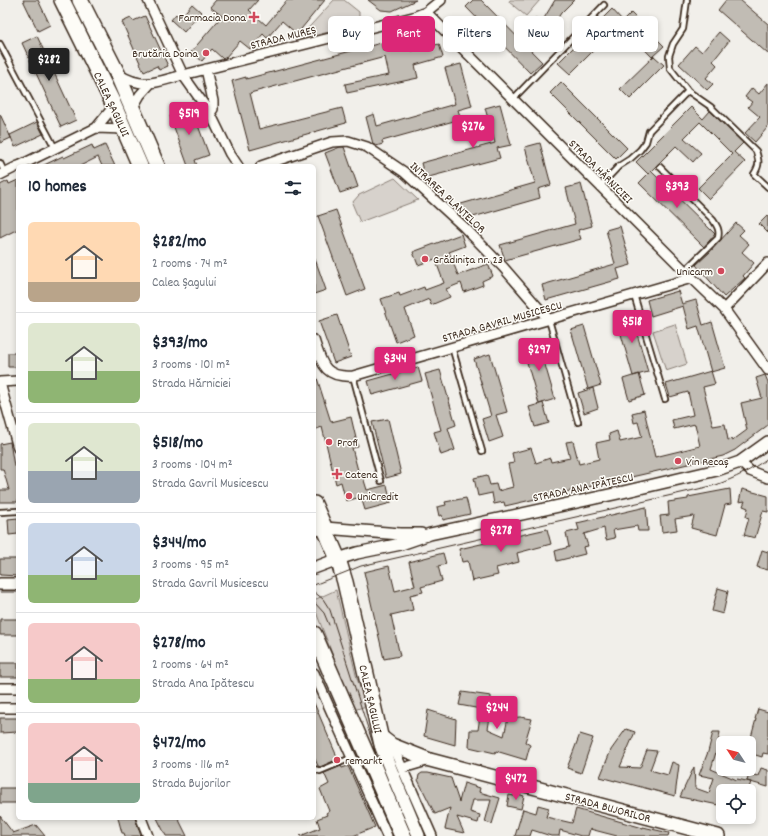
<!DOCTYPE html>
<meta charset="utf-8">
<style>
:root{--surface:#fff;--page:#f6f6f7;--text:#1f2937;--muted:#747a83;--line:#e0e1e3;--accent:#db2777}
body{margin:0;font-family:Dekko,sans-serif;background:var(--page);color:var(--text);height:100vh;display:flex;flex-direction:column;font-size:15px;white-space:nowrap}
*{box-sizing:border-box;margin:0}
p{font-size:13px;color:var(--muted)}
.icon{flex:none;width:22px;height:22px;fill:none;stroke:currentColor;stroke-width:2;stroke-linecap:round;stroke-linejoin:round}
.map{position:relative;flex:1;overflow:hidden}
.details{position:absolute;left:16px;top:164px;width:300px;height:656px;display:flex;flex-direction:column;background:var(--surface);border-radius:6px;box-shadow:0 2px 6px #0003}
.details>*{flex:none}
.banner{position:absolute;left:328px;top:16px;width:380px;height:36px;display:flex;gap:8px}
.needle{width:26px;rotate:306deg}
.tools{position:absolute;left:716px;top:736px;display:grid;gap:8px}
.tools a{display:grid;place-items:center;width:40px;height:40px;border-radius:6px;background:var(--surface);box-shadow:0 2px 6px #0003;font-size:20px}
.price{position:absolute;translate:-50% -34px;padding:0 9px;border-radius:4px;background:var(--accent);color:#fff;font-size:13px;line-height:26px;filter:drop-shadow(0 1px 2px #0008)}
.price::after{content:'';position:absolute;left:50%;top:24px;width:12px;height:9px;margin-left:-6px;background:inherit;clip-path:polygon(0 0,100% 0,50% 100%)}
.price.selected{background:#222;color:#fff}
ul{padding:0;list-style:none}
li{display:flex;align-items:center;gap:12px;height:100px;padding:0 12px}
li+li{border-top:1px solid var(--line)}
li span{display:grid;place-items:center;flex:none;width:112px;height:80px;border-radius:6px;color:#555}
li>.icon{margin-inline-start:auto}
span .icon{width:48px;height:48px;fill:#fffc;stroke-width:1}
li b{font-size:17px}
h2{display:flex;justify-content:space-between;align-items:center;height:48px;padding:0 12px;font-size:17px}
.chip{padding:0 14px;border-radius:6px;background:var(--surface);box-shadow:0 2px 6px #0003;font-size:14px;line-height:36px}
.chip.selected{background:var(--accent);color:#fff}
.map>svg:first-child{display:block}
</style>
<div class="map">
<svg width="768" height="836" viewBox="0 0 768 836">
<rect width="100%" height="100%" fill="#f1efea"/>
<filter id="ink" filterUnits="userSpaceOnUse"><feTurbulence type="fractalNoise" baseFrequency=".025" numOctaves="2"/><feDisplacementMap in="SourceGraphic" scale="8" xChannelSelector="R" yChannelSelector="G"/><feConvolveMatrix kernelMatrix="1 2 1 2 8 2 1 2 1" color-interpolation-filters="sRGB"/></filter>
<g filter="url(#ink)">
<!-- green -->
<path fill="#d7d2cc" stroke="#897e75" d="M334,0H344L359,12V18L355,23L344,28L302,39L300,37Z
M510,0H540L526,16L509,2Z
M395,178L418,200L360,222L352,203L359,195Z
M675,324L687,364L666,371L653,331Z
M336,590L356,675L366,706L354,710L314,607V600Z"/>
<!-- building -->
<path fill="#c1bcb4" stroke="#3b2a1e" d="M23,0H38L50,25L38,31Z
M216,0H258L249,10L266,25L287,0H325L297,34L282,21L267,38L263,34L250,49L240,41L225,58L223,59L212,49L202,61L191,52L222,16L210,7Z
M368,0H416L392,11L381,10Z
M473,0H481L542,62L530,73L466,7Z
M555,0H574L561,13L550,30L543,25L541,30L532,28L535,18L543,20Z
M726,0H740L768,24V54L718,10Z
M192,4L201,12L184,32L171,20L176,14L180,18Z
M612,9L623,21L631,13L664,46L652,57L620,24L570,74L558,63Z
M145,16L168,66L159,70L157,66L144,72L122,22L131,18L133,21Z
M719,32L729,41L713,61L717,65L706,78L713,84L707,90L679,64L695,46L702,52Z
M37,36L76,120L61,127L22,43Z
M381,43L383,51L410,43L412,51L439,44L443,57L415,65L418,78L347,93L345,84L389,75L385,57L250,93L259,129L342,108L346,123L250,150L232,81L246,77V79Z
M654,56L664,65L630,99L620,89Z
M461,64L472,106L458,110L461,119L382,141L383,144L376,146L373,144L366,117L374,114L377,126L455,104L445,68Z
M561,82L627,148L616,159L550,93Z
M768,83V127L755,142L745,133L760,117L748,107L752,102L745,97L752,88L759,94Z
M190,104L209,155L195,160L197,166H188L170,116L183,111L182,107Z
M500,104L511,145L497,148L500,158L425,178L421,163L495,143L485,108Z
M691,107L703,119L710,111L743,143L734,152L745,162L709,199L698,188L732,154L700,122L684,138L701,153L693,162L676,146L648,174L636,162Z
M0,114L11,138L0,143Z
M37,122L43,134L15,147L10,135Z
M540,143L551,185L538,189L540,198L466,219L461,204L535,183L525,147Z
M92,145L94,150L105,145L115,166H102L98,157L80,166H42L63,156L64,158Z
M340,147H344L358,187L340,193L325,153Z
M651,171L715,234L704,247L639,183Z
M18,180V229L0,238V185L8,181L9,184Z
M581,184L592,226L578,230L581,239L505,260L500,245L575,224L566,188Z
M336,210L365,289L347,296L318,216Z
M768,215V233L759,224Z
M736,223L744,230L739,235L749,244L742,252L754,263L743,276L745,278L724,297L696,265L710,252Z
M620,226L631,265L617,269L620,279L546,300L542,285L615,264L606,230Z
M461,234L465,246L449,252L458,275L488,264L493,276L482,281L483,285L464,292L461,283L446,289L450,297L431,305L429,299L405,309L414,335L396,342L381,299L399,293L400,296L424,287L425,290L444,283L435,259L418,265L413,252Z
M314,259H315L326,290L314,294Z
M678,291L682,304L696,300L703,325L712,322L725,368L711,372L698,326L689,329L683,306L651,316L647,300Z
M631,313L648,372L633,376L616,317Z
M337,315L351,357L334,363L319,321Z
M584,326L601,385L588,389L571,330Z
M538,341L555,399L539,404L522,345Z
M8,353H18V367H8Z
M490,354L507,412L496,415L503,437L489,442L482,419L491,416L474,359Z
M418,367L422,381L372,395L368,381Z
M440,370L456,425L448,428L455,450L441,455L434,432L441,430L425,374Z
M711,371L715,384L703,387L713,426L725,424L728,440L731,439L732,441L747,430L741,403L762,398L756,378L765,375L768,382V425L735,450L723,456L505,506L504,502L494,504L492,493L478,496L474,478L487,475L490,485L496,484L498,491L513,487L508,464L514,463L512,453L531,448L536,463L550,458L551,462L570,458L566,442L573,441L579,464L599,459L596,443L610,440L609,434L617,431L620,442L642,437L638,422L634,423L632,413L644,410L655,457L700,446L695,424L674,429L672,420L693,415L688,392L670,397L666,384Z
M639,374L645,395L629,400L623,379Z
M316,375L331,422L351,417L358,447L352,448L360,478L363,477L367,490L387,485L391,503L365,510L361,497L346,501L341,482L336,484L322,427L314,430V376Z
M593,388L598,408L584,413L578,393Z
M543,403L549,423L535,427L529,407Z
M388,419L401,474L386,478L372,422Z
M10,442L14,466L18,465V502H0V490H9L3,469H0V444Z
M730,489L731,504L725,505L717,535L691,528L694,516L675,519L677,530L662,532L660,516L669,515L668,502L688,499V497Z
M742,489L768,496V512L763,511L755,538L744,535L749,518L746,517L748,508L743,506L745,501L739,502Z
M466,498L470,514L443,520L442,515L439,516L437,507L446,505L445,502Z
M646,507L648,531H638L637,526L613,530L615,538L606,540L604,528L584,534L588,546L583,547L585,554L557,561L555,551L569,547L566,533L579,530L577,523Z
M18,518V534L9,535L8,519Z
M547,529L551,544L517,553L519,562L496,568L498,575L472,581L468,561L462,562L459,549Z
M762,550L768,552V570L757,567Z
M443,553L446,564L438,566L442,581L421,587L423,592L410,595L413,610L391,615L400,656L384,659L364,572L389,566L395,591L415,586L409,562Z
M0,559H18V576L0,575Z
M718,588L728,591L723,614L712,611Z
M0,619H18V635H0Z
M0,663H18V677H0Z
M462,692L491,696V711L488,729L504,736L508,718L520,717L532,719L525,742L530,745L526,760L496,751L495,753L469,747L470,730H478L481,709L459,705Z
M314,703L338,759L320,767L318,766L314,757Z
M758,709L768,712V754L763,753L762,757L749,753V745L756,719H755Z
M428,710L456,719L455,745L424,736Z
M0,718H18V732L0,733Z
M626,729L635,732L620,767L640,768L647,750L657,751L650,770L668,775L672,762L679,765L675,796L615,780V781L600,777L611,750Z
M713,732H720L717,749L711,769L737,780V779L751,782L748,791H719L723,800V806L680,797L694,767L695,788L709,793L714,778L699,775L708,752Z
M580,734L593,738L581,773L567,768Z
M341,766L342,768L348,766L375,827L353,836H300L320,828L317,819L327,815L326,813L329,811L320,789L329,784L324,773Z
M761,768L768,770V787L747,781L749,774L758,776Z
M422,773H428L451,778L459,802L464,783L480,788L479,792L500,798L492,824L485,822L491,800H473L470,812L480,815L478,823L457,817L464,833L445,829L450,808L435,814L418,780L419,775Z
M0,788H18V803H0Z
M515,793L524,796L521,809L507,806L509,795L514,796Z
M538,805L549,808L546,817L572,823L576,809L643,828V827L669,833L668,836H617L590,829L588,836H581L560,830L559,836H551L532,830L530,836H515L523,809L536,813Z
M0,816L13,833L36,825L45,836H0Z
M118,818H135L141,836H125L124,833H122Z
M157,818H178L187,836H166Z"/>
<g fill="none" stroke-linecap="round" stroke-linejoin="round">
<!-- service casing -->
<g stroke="#3b2a1e" stroke-width="8">
<path id="service" d="M687,0L683,29L673,44L669,56L670,68L688,91L711,107L756,151C759,161 760,165 754,174L768,187
M0,44L55,148
M513,99L604,5
M0,163L5,173
M660,167L713,220C717,226 720,230 718,238L684,271
M600,186L619,166L630,159L640,150L646,142L649,131L688,91
M634,295L665,399
M549,320L578,422
M452,347L482,451
M353,376L381,481
M0,512L18,511
M314,769L320,771L351,758"/>
</g>
<!-- minor casing -->
<g stroke="#3b2a1e" stroke-width="12">
<path id="minor" d="M148,0L183,75L210,113L230,154L238,166
M426,12L692,278L724,309L768,370
M206,69L213,101V109L210,113
M118,74C144,90 156,82 183,75L413,17L426,12L441,0
M132,109L140,95L150,84
M96,128L124,129
M19,166L96,128L114,106
M261,166L332,142L348,141L367,147L404,172L464,227L503,267L549,320
M0,175L18,166
M724,309L768,263
M314,340C322,364 324,378 353,376L692,278
M0,382L18,381
M0,383L18,448
M740,462L750,471L768,478
M314,673L387,836
M0,688H18
M0,708H18
M392,745L432,836
M403,768L430,760
M141,818L148,836"/>
</g>
<!-- tertiary casing -->
<g stroke="#3b2a1e" stroke-width="14">
<path id="tertiary" d="M314,530L325,528L400,534H421
M314,568L338,559L357,553L401,544L430,534L623,492L717,470L740,462L768,442
M0,584H18"/>
</g>
<!-- secondary casing -->
<g stroke="#3b2a1e" stroke-width="16">
<path id="secondary" d="M379,735L392,745L430,760L718,836"/>
</g>
<!-- primary casing -->
<g stroke="#3b2a1e" stroke-width="18">
<path id="primary" d="M62,0L111,99L140,166
M80,0L117,73L157,166
M314,504L338,559L345,582L386,762L417,836
M314,634L402,836"/>
</g>
<!-- service -->
<use href="#service" stroke="#fdfcf7" stroke-width="4.5"/>
<!-- minor -->
<use href="#minor" stroke="#fdfcf7" stroke-width="9"/>
<!-- tertiary -->
<use href="#tertiary" stroke="#fdfcf7" stroke-width="11"/>
<!-- secondary -->
<use href="#secondary" stroke="#fdfcf7" stroke-width="13"/>
<!-- primary -->
<use href="#primary" stroke="#fdfcf7" stroke-width="15"/>
<!-- tram -->
<path stroke="#3b2a1e" stroke-width="1" d="M314,585L361,566L716,485C735,478 752,470 768,458
M0,592H18
M314,592L323,599L330,610L373,744L392,790L412,836
M314,602L324,613L329,625"/>
</g>
</g>
<!-- markers -->
<g fill="#d1495b" stroke="#fdfcf7" stroke-width="1.5">
<path d="M252 11h4v4h4v4h-4v4h-4v-4h-4v-4h4z"/>
<circle cx="206" cy="53" r="4"/>
<circle cx="425" cy="259" r="4"/>
<circle cx="721" cy="271" r="4"/>
<circle cx="329" cy="442" r="4"/>
<circle cx="678" cy="461" r="4"/>
<path d="M335 468h4v4h4v4h-4v4h-4v-4h-4v-4h4z"/>
<circle cx="349" cy="496" r="4"/>
<circle cx="337" cy="760" r="4"/>
</g>
<g text-anchor="middle" stroke-width="3" stroke-linejoin="round" paint-order="stroke">
<!-- poi labels -->
<g font-size="12" fill="#3b2a1e" stroke="#fdfcf7" text-anchor="start">
<text x="246" y="21" text-anchor="end">Farmacia Dona</text>
<text x="198" y="57" text-anchor="end">Brutăria Doina</text>
<text x="433" y="263">Grădinița nr. 23</text>
<text x="713" y="275" text-anchor="end">Unicarm</text>
<text x="337" y="446">Profi</text>
<text x="686" y="465">Vin Recaș</text>
<text x="345" y="478">Catena</text>
<text x="357" y="500">UniCredit</text>
<text x="345" y="764">remarkt</text>
</g>
<!-- street labels -->
<g font-size="12" fill="#3b2a1e" stroke="#fdfcf7">
<text transform="translate(283 37) rotate(-14)" y="4">STRADA MUREȘ</text>
<text transform="translate(112 104) rotate(65)" y="4">CALEA ȘAGULUI</text>
<text transform="translate(601 171) rotate(45)" y="4">STRADA HĂRNICIEI</text>
<text transform="translate(448 197) rotate(43)" y="4">INTRAREA PLANTELOR</text>
<text transform="translate(502 321) rotate(-16)" y="4">STRADA GAVRIL MUSICESCU</text>
<text transform="translate(583 487) rotate(-12)" y="4">STRADA ANA IPĂTESCU</text>
<text transform="translate(371 699) rotate(77)" y="4">CALEA ȘAGULUI</text>
<text transform="translate(608 807) rotate(15)" y="4">STRADA BUJORILOR</text>
</g>
</g>
</svg>
<div class="tools">
<a><svg class="needle" viewBox="-14 -14 28 28"><path d="M0-13l5 13h-10z" fill="#e53935"/><path d="M0 13l5-13h-10z" fill="#747a83"/></svg></a>
<a><svg class="icon" aria-label="locate" viewBox="0 0 24 24"><circle cx="12" cy="12" r="6"/><path d="M12 2v4M12 18v4M2 12h4M18 12h4"/></svg></a>
</div>
<b class="price selected" style="left:49px;top:82px">$282</b>
<b class="price" style="left:189px;top:136px">$519</b>
<b class="price" style="left:473px;top:149px">$276</b>
<b class="price" style="left:677px;top:209px">$393</b>
<b class="price" style="left:632px;top:344px">$518</b>
<b class="price" style="left:539px;top:372px">$297</b>
<b class="price" style="left:395px;top:381px">$344</b>
<b class="price" style="left:501px;top:553px">$278</b>
<b class="price" style="left:497px;top:730px">$244</b>
<b class="price" style="left:516px;top:801px">$472</b>
<div class="banner">
<a class="chip">Buy</a>
<a class="chip selected">Rent</a>
<a class="chip">Filters</a>
<a class="chip">New</a>
<a class="chip">Apartment</a>
</div>
<section class="details">
<h2>10 homes<svg class="icon" aria-label="filters" viewBox="0 0 24 24"><path d="M4 7h16M4 17h16"/><circle cx="9" cy="7" r="2"/><circle cx="15" cy="17" r="2"/></svg></h2>
<ul>
<li><span style="background:linear-gradient(#ffd9b3 75%,#b9a48a 0)"><svg class="icon" aria-label="home" viewBox="0 0 24 24"><path d="M3 11l9-7 9 7M6 9v11h12V9"/></svg></span><div><b>$282/mo</b><p>2 rooms · 74 m²</p><p>Calea Șagului</p></div></li>
<li><span style="background:linear-gradient(#dfe7d0 60%,#8fb573 0)"><svg class="icon" aria-label="home" viewBox="0 0 24 24"><path d="M3 11l9-7 9 7M6 9v11h12V9"/></svg></span><div><b>$393/mo</b><p>3 rooms · 101 m²</p><p>Strada Hărniciei</p></div></li>
<li><span style="background:linear-gradient(#dfe7d0 60%,#9aa5b1 0)"><svg class="icon" aria-label="home" viewBox="0 0 24 24"><path d="M3 11l9-7 9 7M6 9v11h12V9"/></svg></span><div><b>$518/mo</b><p>3 rooms · 104 m²</p><p>Strada Gavril Musicescu</p></div></li>
<li><span style="background:linear-gradient(#c9d6e8 65%,#8fb573 0)"><svg class="icon" aria-label="home" viewBox="0 0 24 24"><path d="M3 11l9-7 9 7M6 9v11h12V9"/></svg></span><div><b>$344/mo</b><p>3 rooms · 95 m²</p><p>Strada Gavril Musicescu</p></div></li>
<li><span style="background:linear-gradient(#f6c9c9 70%,#8fb573 0)"><svg class="icon" aria-label="home" viewBox="0 0 24 24"><path d="M3 11l9-7 9 7M6 9v11h12V9"/></svg></span><div><b>$278/mo</b><p>2 rooms · 64 m²</p><p>Strada Ana Ipătescu</p></div></li>
<li><span style="background:linear-gradient(#f6c9c9 75%,#7fa58c 0)"><svg class="icon" aria-label="home" viewBox="0 0 24 24"><path d="M3 11l9-7 9 7M6 9v11h12V9"/></svg></span><div><b>$472/mo</b><p>3 rooms · 116 m²</p><p>Strada Bujorilor</p></div></li>
</ul>
</section>
</div>
